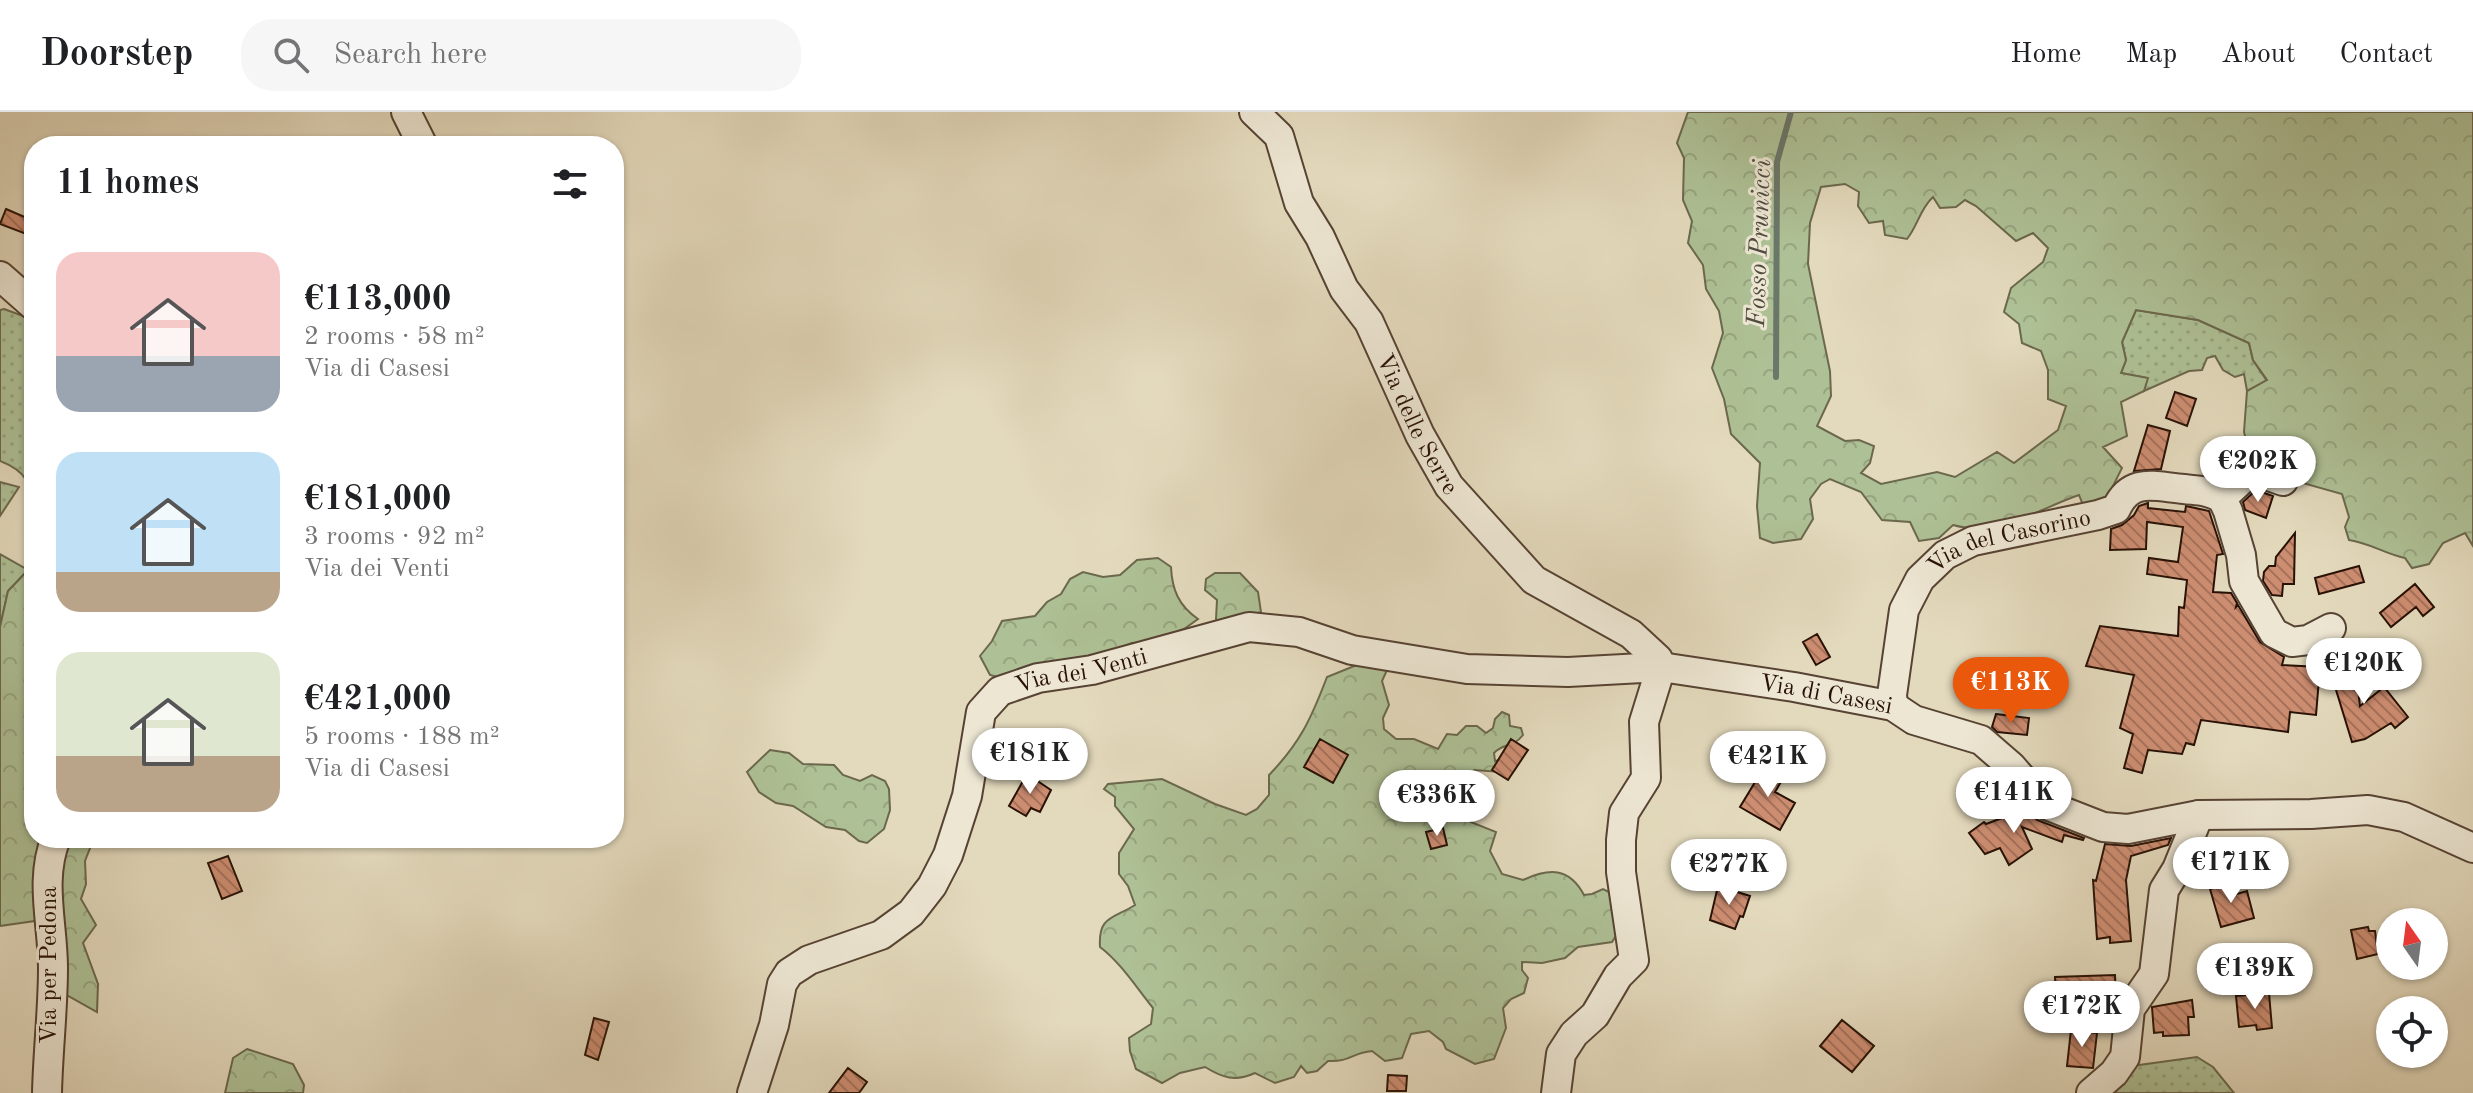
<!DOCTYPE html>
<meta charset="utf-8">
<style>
:root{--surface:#fff;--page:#f6f6f6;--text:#202124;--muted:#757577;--line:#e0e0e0;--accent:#ea580c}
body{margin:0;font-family:"Old Standard TT",serif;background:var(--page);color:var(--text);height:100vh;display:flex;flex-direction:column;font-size:30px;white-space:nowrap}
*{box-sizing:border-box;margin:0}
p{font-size:26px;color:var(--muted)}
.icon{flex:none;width:44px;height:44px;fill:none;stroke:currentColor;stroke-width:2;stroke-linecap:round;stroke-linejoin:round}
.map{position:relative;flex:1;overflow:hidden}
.details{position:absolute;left:24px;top:24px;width:600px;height:712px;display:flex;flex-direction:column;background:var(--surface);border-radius:32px;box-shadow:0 2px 6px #0004}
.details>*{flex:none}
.needle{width:52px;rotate:346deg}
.controls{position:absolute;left:2376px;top:796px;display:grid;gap:16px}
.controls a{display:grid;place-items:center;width:72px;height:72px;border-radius:50%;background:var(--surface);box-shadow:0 2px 6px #0004;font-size:40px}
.price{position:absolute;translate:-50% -68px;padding:0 18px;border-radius:28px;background:#fff;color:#222;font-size:26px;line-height:52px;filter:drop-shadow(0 2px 4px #0008)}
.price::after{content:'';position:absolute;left:50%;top:48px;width:24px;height:18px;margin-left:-12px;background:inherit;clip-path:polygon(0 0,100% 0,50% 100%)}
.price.on{background:var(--accent);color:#fff}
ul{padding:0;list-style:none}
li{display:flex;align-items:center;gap:24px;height:200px;padding:0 32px}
li span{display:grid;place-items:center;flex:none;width:224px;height:160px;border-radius:24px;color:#555}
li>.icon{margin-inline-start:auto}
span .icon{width:96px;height:96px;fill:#fffc;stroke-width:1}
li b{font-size:34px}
h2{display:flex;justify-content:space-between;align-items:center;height:96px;padding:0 32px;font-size:34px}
header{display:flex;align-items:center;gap:48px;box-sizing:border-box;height:112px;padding:0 40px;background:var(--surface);border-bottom:2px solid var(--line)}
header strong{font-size:38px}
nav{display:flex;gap:44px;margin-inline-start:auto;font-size:28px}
.search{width:560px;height:72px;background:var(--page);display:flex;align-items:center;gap:20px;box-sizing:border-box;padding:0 28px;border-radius:32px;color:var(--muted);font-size:30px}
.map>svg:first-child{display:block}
</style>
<header>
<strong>Doorstep</strong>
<div class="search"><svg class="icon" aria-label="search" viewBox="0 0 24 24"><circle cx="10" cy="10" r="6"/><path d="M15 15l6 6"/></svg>Search here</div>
<nav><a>Home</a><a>Map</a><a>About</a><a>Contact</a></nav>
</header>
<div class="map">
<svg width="2473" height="981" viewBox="0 0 2473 981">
<defs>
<pattern id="green-dots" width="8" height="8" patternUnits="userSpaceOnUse" patternTransform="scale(2)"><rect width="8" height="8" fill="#aec095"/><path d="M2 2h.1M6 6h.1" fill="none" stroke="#96a47f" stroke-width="1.8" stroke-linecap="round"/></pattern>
<pattern id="forest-crowns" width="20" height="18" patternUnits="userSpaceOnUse" patternTransform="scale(2)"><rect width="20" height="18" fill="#aec095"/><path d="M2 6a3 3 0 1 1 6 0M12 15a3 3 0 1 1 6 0" fill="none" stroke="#96a47f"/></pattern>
<pattern id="building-back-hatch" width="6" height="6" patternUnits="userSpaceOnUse" patternTransform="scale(2)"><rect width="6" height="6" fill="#cd8d71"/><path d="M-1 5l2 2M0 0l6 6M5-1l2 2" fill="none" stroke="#a6725b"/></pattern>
</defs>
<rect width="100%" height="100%" fill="#e3d9bc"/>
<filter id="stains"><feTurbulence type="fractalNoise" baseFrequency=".0025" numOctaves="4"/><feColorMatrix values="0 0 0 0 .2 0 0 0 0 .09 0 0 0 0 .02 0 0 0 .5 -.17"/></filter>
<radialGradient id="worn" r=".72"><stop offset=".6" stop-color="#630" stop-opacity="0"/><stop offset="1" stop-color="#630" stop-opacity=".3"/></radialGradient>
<!-- green -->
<path fill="url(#green-dots)" stroke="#6b684d" stroke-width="2" d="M4,197L34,208V415C25,384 41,365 0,349V198Z
M2136,198L2198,208L2249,231L2253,248L2267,269L2247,279L2244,262L2235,265L2223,258L2215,244L2207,246L2202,258L2189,259L2144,279L2147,266L2121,261L2126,248L2122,230Z
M0,370L19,375L0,404Z
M0,442L28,458L8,479L0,515Z
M2197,945L2213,955L2234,981H2106L2132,954Z"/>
<!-- forest -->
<path fill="url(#forest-crowns)" stroke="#6b684d" stroke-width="2" fill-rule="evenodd" d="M1688,0H2473V434L2465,421L2443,431L2429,452L2412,456L2405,446C2385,442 2370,431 2349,428L2345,415L2349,405L2342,382L2271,362L2238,342L2247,332L2244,320L2247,279L2267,268L2253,248L2249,231L2198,208L2136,198L2122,230L2126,248L2121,261L2148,266L2144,279L2121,290L2127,324L2103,335L2122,356L2100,400L2085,398L2079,383C2038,397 1997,426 1953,413L1939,426L1919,429L1910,410L1882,408L1861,380L1830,367L1821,372L1810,387L1813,407L1801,427L1773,431L1760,426L1757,394L1760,351L1731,322L1724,287L1712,256L1723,221L1719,199L1706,177L1703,153L1688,131L1692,109L1683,88L1684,46L1677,31ZM1845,72L1859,80L1858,94L1869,111L1883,109L1885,123L1907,127C1918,113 1920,97 1933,85L1940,96L1956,95L1965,88L1976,94L2016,129L2033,121L2048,136L2043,150L2011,176L2004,200L2019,212L2022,231L2041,239L2048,258V287L2066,294L2058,318L2014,351L1997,340L1955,365L1937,360L1881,372L1861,361L1870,351L1874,334L1859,328L1845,329L1817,314L1831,284L1830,259L1808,152L1810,111L1821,75Z
M1158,446L1171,455C1172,478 1179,494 1198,507L1184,517L1149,530L1132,531L1098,545L1001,566L990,563L980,544L992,529L1002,509L1035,504L1047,490L1061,482L1070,467L1083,460L1103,465L1120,463L1137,448Z
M34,452V726H94L85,749L86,772L81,787L96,813L83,831L98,872L97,900L38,867L42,808L0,814V515L8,479Z
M1215,461H1240L1258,480L1261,500L1224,512L1216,507L1217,488L1205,478L1206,467Z
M1381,549L1387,558L1382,569L1389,593L1383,606L1384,617L1396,627H1414L1438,637L1447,622L1457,623L1466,614H1477L1486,621L1493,616L1495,607L1502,600L1509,603L1510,614L1521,616L1523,623C1513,636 1503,631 1494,641L1495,649L1504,647L1501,660L1474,658L1469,667L1485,680L1478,689L1452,697L1447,705L1466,708L1496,720L1490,739L1502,762L1523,768C1549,756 1569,755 1584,783L1592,782L1603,777L1611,781L1621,816L1612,830L1578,835L1565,846L1542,851L1522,850V858L1528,866L1524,881L1511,887L1503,896L1506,916L1494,947L1475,952L1446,937L1443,930L1429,919L1411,922L1402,946L1385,949L1372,939C1351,941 1351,950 1328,949L1317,959L1307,961L1301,954L1294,965L1275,971L1255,961C1235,970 1223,966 1205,955L1180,961L1162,971L1136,957L1130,939L1129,926L1151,912L1153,896C1136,875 1121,851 1100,835C1098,804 1113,807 1135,793L1128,774L1119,762V741L1134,717L1115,694V685L1104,677L1108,672L1162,667L1215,692L1246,703L1257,697L1269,683V663C1300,631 1311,607 1327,565L1364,550Z
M770,638L789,641L803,652L834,653L843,663L860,669L872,663L885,669L889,677L890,698L884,717L867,731L859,729L845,718L826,715L793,694L776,691L759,680L747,660Z
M247,937L293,952L304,973L303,981H225L233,946Z"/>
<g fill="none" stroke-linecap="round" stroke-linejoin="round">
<!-- stream -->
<path stroke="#6a7769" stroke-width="6" d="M1776,265L1777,50L1791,0"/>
</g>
<!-- building -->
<path fill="url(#building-back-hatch)" stroke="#281105" stroke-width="2" d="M6,97L34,109L29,123L0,112Z
M2175,280L2196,287L2187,314L2166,306Z
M2148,313L2170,319L2161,357L2134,359Z
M2256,378L2273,384L2266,406L2245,398L2243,390Z
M2148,391V396L2185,400L2186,394L2209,399L2223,442L2217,443L2213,480L2231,481L2237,491L2236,495L2238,493L2260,530L2284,545L2282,553L2320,555L2316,603L2290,600L2288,620L2201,608L2194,633L2186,631L2182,642L2148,638L2142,661L2124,656L2133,622L2120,616L2134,563L2086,554L2100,514L2178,524L2179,495L2184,496L2187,468L2147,462L2149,446L2178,450L2183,415L2147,410L2146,437L2110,438L2111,417L2122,413L2134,403L2139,394Z
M2295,421L2294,472H2283L2282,484L2272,483L2263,469L2264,460L2269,454H2275L2276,445Z
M2359,454L2364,470L2319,482L2315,466Z
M2415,472L2434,495L2423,504L2416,495L2391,515L2380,501Z
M1817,522L1830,545L1816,553L1803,530Z
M2355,552L2360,594L2384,575L2408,605L2395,616L2391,611L2365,627L2352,630L2329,555Z
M1996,602L2029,606L2027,623L1997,620L1992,615Z
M1320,627L1348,643L1333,671L1304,655Z
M1511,627L1528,638L1508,668L1492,658Z
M1766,652L1785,663L1775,680L1795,691L1780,718L1740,695Z
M1027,662L1051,678L1040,700L1031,696L1026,704L1009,694Z
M2026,697L2037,708L2084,726L2083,728L2064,723L2062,730L2022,715L2032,737L2009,753L2000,736L1985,742L1969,721L1984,710L1986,712Z
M1443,716L1447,733L1431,737L1426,720Z
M2171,726L2168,733L2131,744L2126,768L2131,829L2110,831V825L2097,827L2093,768L2096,769L2105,732L2131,734Z
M228,744L242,779L222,787L208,751Z
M2230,771L2233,780L2237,779V782L2247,779L2254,806L2221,815L2210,777Z
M1718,774L1750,784L1743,805L1740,804L1735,817L1710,808Z
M2368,815L2369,819H2375L2378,842L2357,847L2351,818Z
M2115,863L2116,887L2056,889L2055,865Z
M2269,881L2272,916L2257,918L2256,913L2239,915L2236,884Z
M2192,888L2194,905H2188L2189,923L2163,924V920L2154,921L2152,895Z
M594,906L609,910L598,948L585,943Z
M1842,908L1874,934L1852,960L1820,934Z
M2071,918L2097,921L2093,956L2067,954Z
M848,956L867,970L859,981H829Z
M1388,963L1407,964L1406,979H1387Z"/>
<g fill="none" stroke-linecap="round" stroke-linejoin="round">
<!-- minor casing -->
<g stroke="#574333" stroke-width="32">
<g id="minor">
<path d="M406,0L423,34"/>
<path id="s1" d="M1254,0L1279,24L1299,91L1320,125L1344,177L1369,210L1420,323L1449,374L1534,468L1631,522L1658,547L1661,555"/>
<path d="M0,164L34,194"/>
<path d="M2222,386L2228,399L2241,443L2244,469L2274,521L2292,530L2308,528L2331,516"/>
<path d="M2222,386L2250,360L2260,361L2283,369"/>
<path id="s2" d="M1893,594L1892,583L1904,498L1920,467L1945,443L1973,429L2098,403L2116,397C2131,364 2156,375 2184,377C2201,379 2206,378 2222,386"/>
<path d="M47,981C48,939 53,897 53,856C53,812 39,768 56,726"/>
<path id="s3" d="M752,981L774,913L782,872L789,861L809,848L881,823L911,801L932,774L948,743L967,684L981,600L1000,579L1038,566L1092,558L1249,515L1299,520L1352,538L1467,557L1568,560L1661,555L1794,575L1893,594L1914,608L1981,628L2011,654L2044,692L2103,715L2128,717L2199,703L2311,702L2368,698L2404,705L2473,736"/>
<path d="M1556,981L1561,942L1574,922L1595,903L1618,864L1634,848L1621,760V728L1624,701L1646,666L1644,610L1661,555"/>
<path d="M2091,981L2114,961L2125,945L2130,897L2154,862L2164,778L2177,757L2199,703"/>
</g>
</g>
<!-- minor -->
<use href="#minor" stroke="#ede6d3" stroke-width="28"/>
</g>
<g text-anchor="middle" stroke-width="6" stroke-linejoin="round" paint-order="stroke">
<!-- street labels -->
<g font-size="24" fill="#281105" stroke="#ede6d3">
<text dy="8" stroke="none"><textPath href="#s1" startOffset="356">Via delle Serre</textPath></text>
<text dy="8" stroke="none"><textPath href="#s2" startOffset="232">Via del Casorino</textPath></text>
<text dy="8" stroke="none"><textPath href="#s3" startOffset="592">Via dei Venti</textPath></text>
<text dy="8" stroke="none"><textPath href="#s3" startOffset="1350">Via di Casesi</textPath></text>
<text transform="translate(48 853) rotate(-90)" y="8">Via per Pedona</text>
</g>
<!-- water labels -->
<g font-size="26" font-style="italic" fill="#4e4c3f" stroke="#ede6d3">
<text transform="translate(1758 131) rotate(-88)" y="9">Fosso Prunicci</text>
</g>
</g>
<rect width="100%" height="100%" filter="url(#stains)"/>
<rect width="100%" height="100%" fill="url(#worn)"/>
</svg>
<div class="controls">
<a><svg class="needle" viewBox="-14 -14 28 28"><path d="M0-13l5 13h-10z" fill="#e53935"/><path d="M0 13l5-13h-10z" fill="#757577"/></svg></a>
<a><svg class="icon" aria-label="locate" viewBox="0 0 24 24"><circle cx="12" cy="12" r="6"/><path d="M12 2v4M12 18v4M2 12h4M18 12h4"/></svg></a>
</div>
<b class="price" style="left:2258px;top:392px">€202K</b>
<b class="price" style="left:2364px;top:594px">€120K</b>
<b class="price on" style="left:2011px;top:613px">€113K</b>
<b class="price" style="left:1030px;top:684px">€181K</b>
<b class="price" style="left:1768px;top:687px">€421K</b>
<b class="price" style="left:2014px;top:723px">€141K</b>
<b class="price" style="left:1437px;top:726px">€336K</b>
<b class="price" style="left:2231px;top:793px">€171K</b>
<b class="price" style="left:1729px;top:795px">€277K</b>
<b class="price" style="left:2255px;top:899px">€139K</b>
<b class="price" style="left:2082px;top:937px">€172K</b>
<section class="details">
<h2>11 homes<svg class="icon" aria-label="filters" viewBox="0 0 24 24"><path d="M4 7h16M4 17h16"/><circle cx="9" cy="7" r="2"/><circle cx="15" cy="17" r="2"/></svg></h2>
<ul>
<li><span style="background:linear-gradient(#f6c9c9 65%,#9aa5b1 0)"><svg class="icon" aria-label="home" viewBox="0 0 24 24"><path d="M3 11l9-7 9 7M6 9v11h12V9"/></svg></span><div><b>€113,000</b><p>2 rooms · 58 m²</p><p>Via di Casesi</p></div></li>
<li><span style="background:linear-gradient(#bfe0f5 75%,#b9a48a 0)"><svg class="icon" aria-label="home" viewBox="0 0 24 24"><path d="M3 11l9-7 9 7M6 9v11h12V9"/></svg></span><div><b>€181,000</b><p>3 rooms · 92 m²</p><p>Via dei Venti</p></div></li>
<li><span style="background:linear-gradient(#dfe7d0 65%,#b9a48a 0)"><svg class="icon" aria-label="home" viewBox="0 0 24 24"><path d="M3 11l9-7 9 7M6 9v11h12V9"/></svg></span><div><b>€421,000</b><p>5 rooms · 188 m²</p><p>Via di Casesi</p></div></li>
</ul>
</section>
</div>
